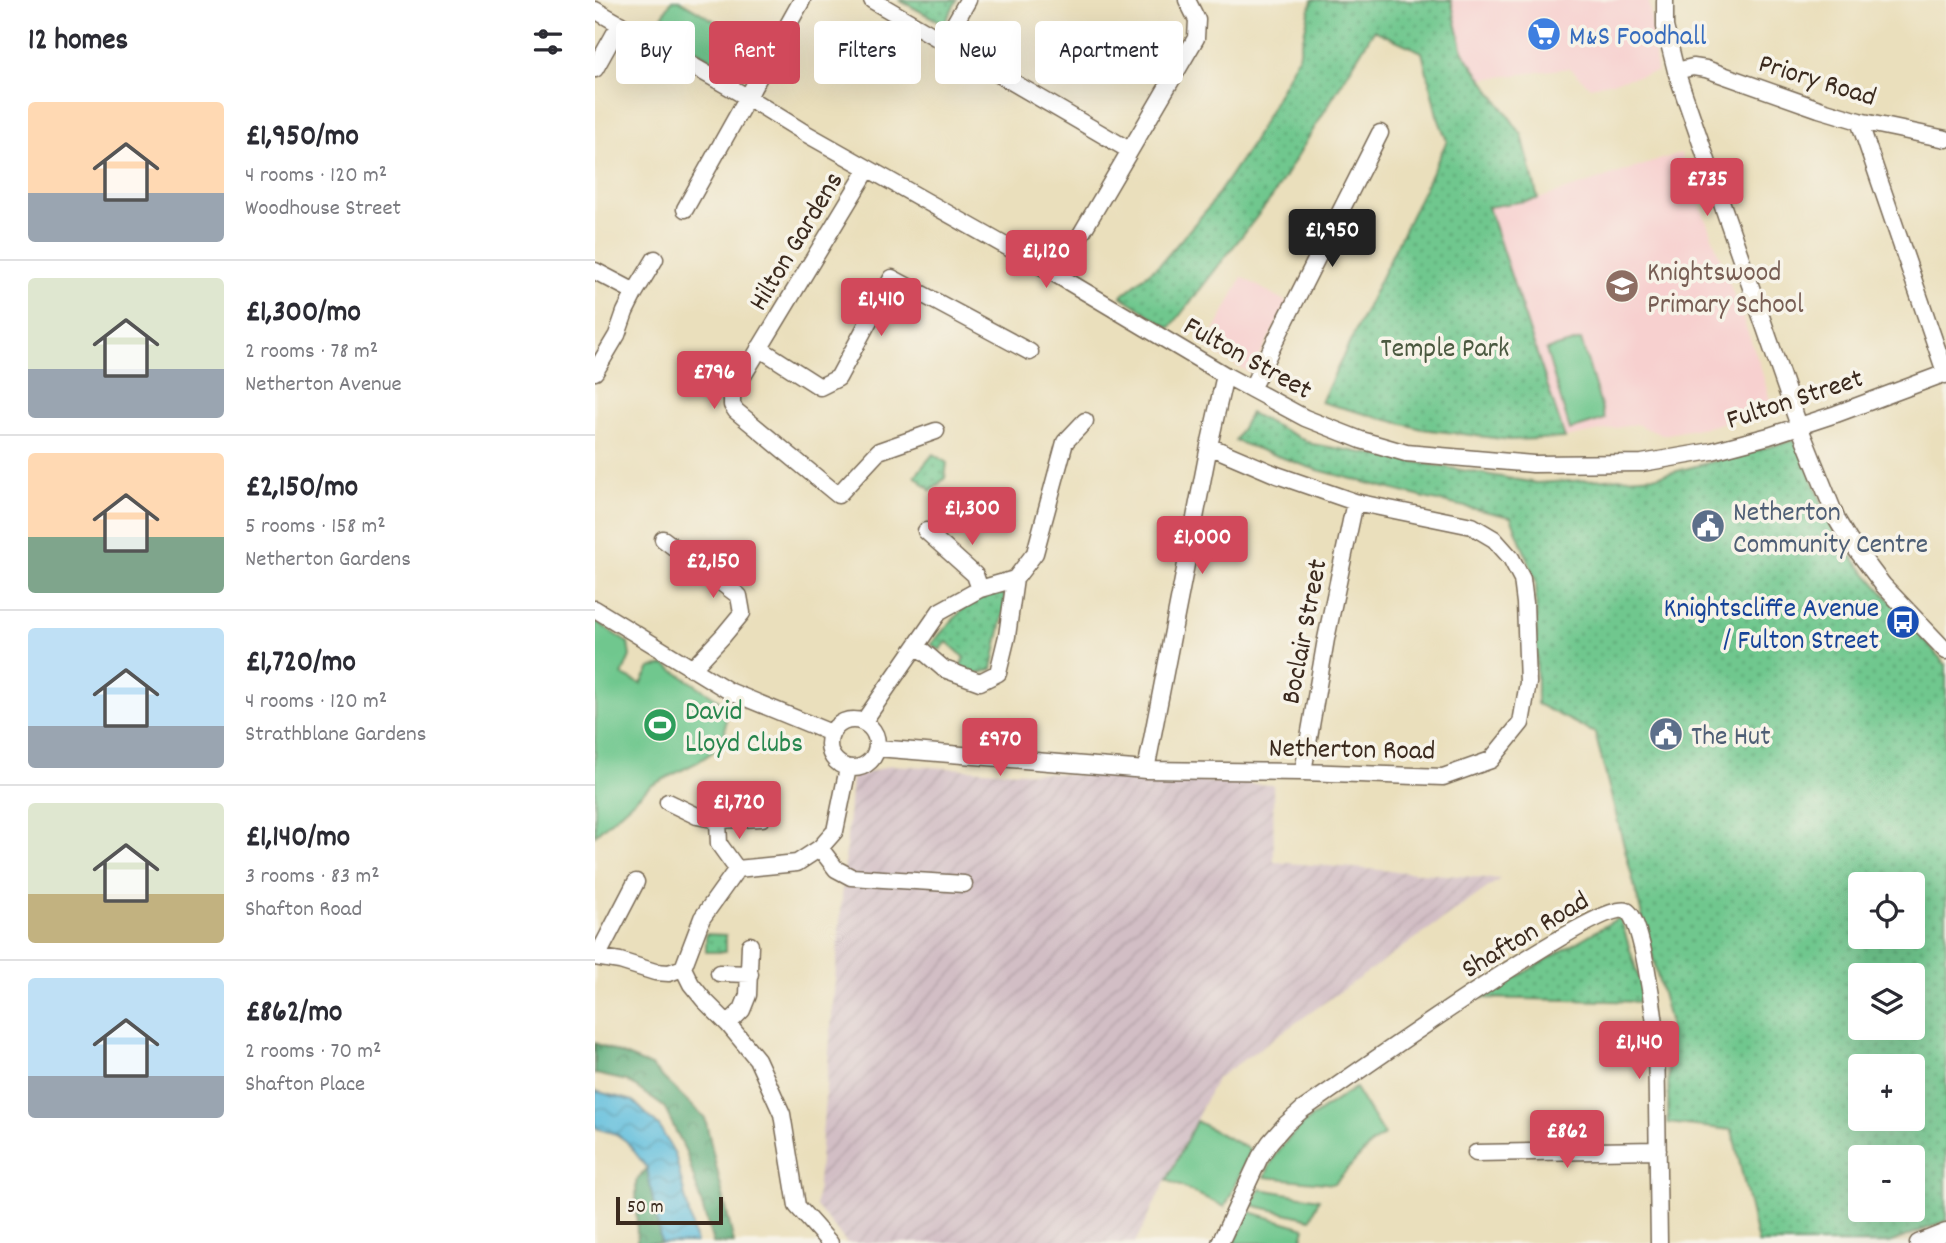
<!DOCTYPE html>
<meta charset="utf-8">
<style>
:root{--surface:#fff;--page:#f2f2f3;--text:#2b2b33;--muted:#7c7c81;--line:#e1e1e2;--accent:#d1495b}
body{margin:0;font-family:Dekko,sans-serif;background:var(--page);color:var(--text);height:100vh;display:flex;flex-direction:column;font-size:26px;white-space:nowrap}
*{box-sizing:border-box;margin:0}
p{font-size:23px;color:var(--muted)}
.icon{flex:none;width:38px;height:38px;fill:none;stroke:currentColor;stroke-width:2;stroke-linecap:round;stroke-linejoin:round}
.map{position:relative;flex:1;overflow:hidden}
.sheet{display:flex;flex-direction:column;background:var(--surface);width:595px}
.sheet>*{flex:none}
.guide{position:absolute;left:21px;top:21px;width:665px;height:63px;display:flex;gap:14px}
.fabs{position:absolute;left:1253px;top:872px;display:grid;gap:14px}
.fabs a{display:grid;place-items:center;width:77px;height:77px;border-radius:7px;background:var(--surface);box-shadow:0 7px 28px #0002;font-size:35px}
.scale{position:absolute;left:21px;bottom:18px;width:107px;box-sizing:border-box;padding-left:7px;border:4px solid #3b2a1e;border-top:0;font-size:19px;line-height:24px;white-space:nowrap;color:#3b2a1e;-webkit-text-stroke:5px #f7f3e8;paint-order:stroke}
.price{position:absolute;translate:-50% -60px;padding:0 16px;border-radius:7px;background:var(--accent);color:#fff;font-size:23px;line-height:46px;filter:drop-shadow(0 2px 4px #0008)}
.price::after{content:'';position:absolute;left:50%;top:42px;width:21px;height:16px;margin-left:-10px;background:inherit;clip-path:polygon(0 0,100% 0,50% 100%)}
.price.active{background:#222;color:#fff}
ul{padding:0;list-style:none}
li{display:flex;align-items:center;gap:21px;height:175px;padding:0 28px}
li+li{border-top:2px solid var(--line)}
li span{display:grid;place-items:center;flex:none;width:196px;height:140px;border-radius:7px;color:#555}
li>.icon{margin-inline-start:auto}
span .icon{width:84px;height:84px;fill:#fffc;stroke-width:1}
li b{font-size:30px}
h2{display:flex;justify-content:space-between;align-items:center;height:84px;padding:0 28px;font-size:30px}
.tag{padding:0 24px;border-radius:7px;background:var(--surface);box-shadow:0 7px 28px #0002;font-size:24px;line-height:63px}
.tag.active{background:var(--accent);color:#fff}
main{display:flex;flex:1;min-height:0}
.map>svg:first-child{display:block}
</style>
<main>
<section class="sheet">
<h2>12 homes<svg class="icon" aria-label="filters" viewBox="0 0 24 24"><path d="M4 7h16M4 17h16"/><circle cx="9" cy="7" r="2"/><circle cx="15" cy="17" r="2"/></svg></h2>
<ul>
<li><span style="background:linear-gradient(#ffd9b3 65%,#9aa5b1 0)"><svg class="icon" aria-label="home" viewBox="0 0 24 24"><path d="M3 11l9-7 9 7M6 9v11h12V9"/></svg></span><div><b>£1,950/mo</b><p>4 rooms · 120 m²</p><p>Woodhouse Street</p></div></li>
<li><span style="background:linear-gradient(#dfe7d0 65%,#9aa5b1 0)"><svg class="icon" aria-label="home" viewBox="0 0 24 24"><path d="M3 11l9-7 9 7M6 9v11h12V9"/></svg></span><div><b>£1,300/mo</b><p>2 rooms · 78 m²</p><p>Netherton Avenue</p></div></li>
<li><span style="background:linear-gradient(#ffd9b3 60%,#7fa58c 0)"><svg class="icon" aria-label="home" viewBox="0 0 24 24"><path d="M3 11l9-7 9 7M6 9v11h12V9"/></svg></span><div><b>£2,150/mo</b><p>5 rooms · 158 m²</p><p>Netherton Gardens</p></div></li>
<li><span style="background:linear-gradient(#bfe0f5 70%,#9aa5b1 0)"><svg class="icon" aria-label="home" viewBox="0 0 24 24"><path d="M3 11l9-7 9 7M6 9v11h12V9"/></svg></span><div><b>£1,720/mo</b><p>4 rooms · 120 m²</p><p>Strathblane Gardens</p></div></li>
<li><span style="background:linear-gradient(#dfe7d0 65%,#c2b280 0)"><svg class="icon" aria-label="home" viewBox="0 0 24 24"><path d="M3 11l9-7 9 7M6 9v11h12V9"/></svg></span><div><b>£1,140/mo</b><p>3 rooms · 83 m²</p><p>Shafton Road</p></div></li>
<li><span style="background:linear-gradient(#bfe0f5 70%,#9aa5b1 0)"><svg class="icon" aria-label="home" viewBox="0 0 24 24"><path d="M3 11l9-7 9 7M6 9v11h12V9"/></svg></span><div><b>£862/mo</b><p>2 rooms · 70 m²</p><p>Shafton Place</p></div></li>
</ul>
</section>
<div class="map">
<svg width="1351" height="1243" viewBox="0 0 1351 1243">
<defs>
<pattern id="industrial-furrows" width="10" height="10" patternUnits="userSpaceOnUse" patternTransform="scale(1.75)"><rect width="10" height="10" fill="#d2bec5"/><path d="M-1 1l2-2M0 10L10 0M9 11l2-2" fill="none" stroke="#b5a3a9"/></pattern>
<pattern id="forest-crowns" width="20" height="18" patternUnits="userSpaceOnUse" patternTransform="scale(1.75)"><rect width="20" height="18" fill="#5bac79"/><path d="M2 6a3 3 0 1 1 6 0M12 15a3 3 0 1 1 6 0" fill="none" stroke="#4c8c63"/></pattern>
<pattern id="park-dots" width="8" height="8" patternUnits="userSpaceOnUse" patternTransform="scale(1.75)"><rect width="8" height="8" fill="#6fc78e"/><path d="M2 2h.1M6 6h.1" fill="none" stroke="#5ca273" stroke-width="1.8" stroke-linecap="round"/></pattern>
<pattern id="water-waves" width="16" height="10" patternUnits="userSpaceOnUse" patternTransform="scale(1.75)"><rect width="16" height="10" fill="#5fbedd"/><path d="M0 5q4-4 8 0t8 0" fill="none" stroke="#509bb3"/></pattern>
</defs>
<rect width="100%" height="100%" fill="#f7f3e8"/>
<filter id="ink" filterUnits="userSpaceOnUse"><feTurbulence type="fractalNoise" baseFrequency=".0143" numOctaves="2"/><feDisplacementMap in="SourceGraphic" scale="14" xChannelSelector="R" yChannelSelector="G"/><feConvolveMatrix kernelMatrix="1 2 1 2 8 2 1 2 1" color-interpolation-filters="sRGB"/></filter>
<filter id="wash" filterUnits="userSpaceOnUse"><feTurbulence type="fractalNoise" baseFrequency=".00686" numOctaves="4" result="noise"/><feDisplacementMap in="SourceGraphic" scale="28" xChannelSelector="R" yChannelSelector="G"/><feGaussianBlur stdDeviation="1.57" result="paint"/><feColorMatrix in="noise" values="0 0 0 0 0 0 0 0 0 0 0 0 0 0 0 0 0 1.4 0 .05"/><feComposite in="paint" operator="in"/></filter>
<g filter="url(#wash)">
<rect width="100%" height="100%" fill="#eadfbc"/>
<!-- built -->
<path fill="#f7d0cf" d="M856,0H1054L1062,72L995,87L975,68L887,79L868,52Z
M1086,153L1165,365L1176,404L1172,408L1121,425L1067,435L1041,424L970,438L893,207L943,199Z
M647,277L693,303L655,373L611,348Z"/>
<!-- industrial -->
<path fill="url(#industrial-furrows)" d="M296,765L678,785L679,862L905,879L621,1079L540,1243H252L221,1206L257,778Z"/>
<!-- green -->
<path fill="#6fc78e" stroke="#557856" stroke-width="2" d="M77,0H84L164,47L147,77L61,27Z
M986,340L1010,419L975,430L951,350Z
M0,621L33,643L35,656L27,675L46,684L55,668L70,665L124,700L131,716L130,734L119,751L103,762L55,786L0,835Z
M760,1088L789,1135L776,1144L739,1184L670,1177C685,1134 725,1111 760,1088Z
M601,1121L656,1150L630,1207L572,1180Z
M665,1189L724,1199L716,1219L657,1205Z
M655,1212L710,1228L706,1243H639Z"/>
<!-- forest -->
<path fill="url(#forest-crowns)" stroke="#4b6b4c" stroke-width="2" d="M0,1043L56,1066L110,1118L139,1243H118L91,1152L69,1107L32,1081L0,1074Z
M52,1168L66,1243H42L41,1181Z"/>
<!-- park -->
<path fill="url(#park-dots)" stroke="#557856" stroke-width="2" fill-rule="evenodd" d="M304,0H362L349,24Z
M717,0H856L868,52L927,135L943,199L893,207L970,438L915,440L827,429L726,402L852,141L842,115L827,52L779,30L678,196L575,328L526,296L567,262L614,207L656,145L704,55Z
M655,413L717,444L941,483L1063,476L1200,440L1244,542L1351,665V1221L1294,1243H1163L1137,1130L1073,1123L1074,1020L1000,733L942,704L941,581L916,517L834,499L719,469L640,441ZM1265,884H1318V936H1265ZM1265,975H1318V1027H1265ZM1265,1066H1318V1118H1265ZM1265,1157H1318V1209H1265Z
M338,454L352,463L350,478L336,491L320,476Z
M409,591L410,606L397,669L380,675L365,667L370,658L352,642L345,650L336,644L380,596Z
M1025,917L1051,1002L886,998Z
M111,934L131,935V952H111Z"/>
<!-- water -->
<path fill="url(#water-waves)" stroke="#4d747e" stroke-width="2" d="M0,1091L38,1101L64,1126L80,1154L101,1243H66L52,1168L31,1141L21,1134L0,1128Z"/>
</g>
<g filter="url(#ink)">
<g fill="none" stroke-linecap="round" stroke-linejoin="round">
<!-- minor casing -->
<g stroke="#786955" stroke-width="19">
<path id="minor" d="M277,0L534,150
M1070,0V27L1081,71L1204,426L1242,520L1254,540L1288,585L1351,651
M0,10L152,97L210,133L462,275L630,375L710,418L766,440L811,453L938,464L1047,463L1117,451L1174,436L1241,414L1351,373
M349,42L373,0
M0,69L25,24
M1081,71L1098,67L1111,69L1224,109L1264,121L1351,139
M1264,121L1351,375
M273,169L137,394V405L141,411L243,495L284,451L341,431
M90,209L207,0
M0,271L40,292L30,312L22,335L0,372
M462,275L601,38L602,20L592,0
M40,292L60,259
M164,348L225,387L243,378L297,278L435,352
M656,389L785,133
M331,531L380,575L385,589
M68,539L144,596L147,613L128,636L97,669
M0,609L134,691L236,733
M322,646L349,669L385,682L403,673L412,636L420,579
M234 744a24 24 0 1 1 48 0a24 24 0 1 1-48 0Z
M269,721L345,611L385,589L420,579L440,553L470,442L490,421
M282,748L551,770L708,772L848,777L896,760L926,723L933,683L930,603L927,579L916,558L899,539L877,526L760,502L682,475L614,446
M551,770L614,446L630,375
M708,772L731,639L760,502
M73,802L102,816L123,820L167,818
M123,820L124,844L142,869
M225,848L241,869L256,877L369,884
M0,957L25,961L60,972L74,973L88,968
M2,957L41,882
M124,973L155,974
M133,1024L147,1010L153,995L155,945
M881,1153L1063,1150
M235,1243L202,1206L187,1114L162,1059L133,1024L109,1000L96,984L88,968L107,918L142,869L202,863L225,848L240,831L253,768
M625,1243L665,1157L675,1142L690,1125L707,1110C746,1084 1004,898 1032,911C1047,918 1059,1014 1061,1033L1064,1243
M1323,1243L1351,1232"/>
</g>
<!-- minor -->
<use href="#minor" stroke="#fff" stroke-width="16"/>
</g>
</g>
<!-- icons -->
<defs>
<g id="supermarket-disc" transform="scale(1.75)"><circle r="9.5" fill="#3f7fe0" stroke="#f7f3e8"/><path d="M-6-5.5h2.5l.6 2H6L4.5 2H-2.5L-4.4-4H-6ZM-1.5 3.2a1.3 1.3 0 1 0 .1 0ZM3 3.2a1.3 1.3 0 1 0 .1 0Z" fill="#fff"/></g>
<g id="school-disc" transform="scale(1.75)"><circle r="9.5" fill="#8d6e63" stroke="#f7f3e8"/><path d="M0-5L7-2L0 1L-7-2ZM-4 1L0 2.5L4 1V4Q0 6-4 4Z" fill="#fff"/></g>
<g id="civic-disc" transform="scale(1.75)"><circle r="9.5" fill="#5c6f8a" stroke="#f7f3e8"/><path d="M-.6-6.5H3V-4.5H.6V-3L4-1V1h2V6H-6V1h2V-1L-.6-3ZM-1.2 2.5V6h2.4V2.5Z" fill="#fff"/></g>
<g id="bus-disc" transform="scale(1.75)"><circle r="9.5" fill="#1a4fb4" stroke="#f7f3e8"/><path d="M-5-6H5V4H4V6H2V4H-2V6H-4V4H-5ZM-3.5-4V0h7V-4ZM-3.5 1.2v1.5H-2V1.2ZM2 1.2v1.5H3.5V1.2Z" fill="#fff"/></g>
<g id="stadium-disc" transform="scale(1.75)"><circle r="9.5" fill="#2e9e5b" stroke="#f7f3e8"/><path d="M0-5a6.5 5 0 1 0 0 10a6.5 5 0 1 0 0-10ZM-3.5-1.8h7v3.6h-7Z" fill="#fff"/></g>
</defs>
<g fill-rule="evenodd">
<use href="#supermarket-disc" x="949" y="34"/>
<use href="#school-disc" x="1027" y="286"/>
<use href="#civic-disc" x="1113" y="526"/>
<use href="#bus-disc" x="1308" y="622"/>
<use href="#stadium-disc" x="65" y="725"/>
<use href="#civic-disc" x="1071" y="734"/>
</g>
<g text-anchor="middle" stroke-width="7" stroke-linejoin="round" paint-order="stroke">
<!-- shop labels -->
<g font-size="28" fill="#366cbe" stroke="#f7f3e8" text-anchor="start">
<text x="974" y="44">M&amp;S Foodhall</text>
</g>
<!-- street labels -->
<g font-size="28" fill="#3b2a1e" stroke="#f7f3e8">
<text transform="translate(1223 78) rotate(17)" y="10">Priory Road</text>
<text transform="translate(199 240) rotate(-59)" y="10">Hilton Gardens</text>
<text transform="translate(654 356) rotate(29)" y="10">Fulton Street</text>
<text transform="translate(1199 397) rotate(-18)" y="10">Fulton Street</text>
<text transform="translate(707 631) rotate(-79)" y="10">Boclair Street</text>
<text transform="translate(757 747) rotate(1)" y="10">Netherton Road</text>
<text transform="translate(929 933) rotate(-31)" y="10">Shafton Road</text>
</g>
<!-- education labels -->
<g font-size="28" fill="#785e54" stroke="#f7f3e8" text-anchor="start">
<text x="1052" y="280">Knightswood<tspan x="1052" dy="32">Primary School</tspan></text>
</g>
<!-- park labels -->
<g font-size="28" fill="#4b5940" stroke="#f7f3e8">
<text x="850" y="356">Temple Park</text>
</g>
<!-- service labels -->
<g font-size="28" fill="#4e5e75" stroke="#f7f3e8" text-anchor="start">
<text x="1138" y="520">Netherton<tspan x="1138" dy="32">Community Centre</tspan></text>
<text x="1096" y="744">The Hut</text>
</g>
<!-- transit labels -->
<g font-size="28" fill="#164399" stroke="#f7f3e8" text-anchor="end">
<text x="1284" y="616">Knightscliffe Avenue<tspan x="1284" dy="32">/ Fulton Street</tspan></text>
</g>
<!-- leisure labels -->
<g font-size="28" fill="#27864d" stroke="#f7f3e8" text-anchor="start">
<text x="90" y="719">David<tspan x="90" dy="32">Lloyd Clubs</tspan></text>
</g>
</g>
</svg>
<div class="fabs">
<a><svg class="icon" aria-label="locate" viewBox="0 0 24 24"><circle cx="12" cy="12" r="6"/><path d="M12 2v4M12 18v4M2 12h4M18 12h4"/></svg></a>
<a><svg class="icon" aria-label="layers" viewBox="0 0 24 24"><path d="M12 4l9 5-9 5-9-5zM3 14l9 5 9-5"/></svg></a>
<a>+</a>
<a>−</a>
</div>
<div class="scale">50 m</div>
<b class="price" style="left:1112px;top:218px">£735</b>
<b class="price active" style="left:737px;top:269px">£1,950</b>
<b class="price" style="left:451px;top:290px">£1,120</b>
<b class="price" style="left:286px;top:338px">£1,410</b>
<b class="price" style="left:119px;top:411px">£796</b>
<b class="price" style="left:377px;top:547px">£1,300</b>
<b class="price" style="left:607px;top:576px">£1,000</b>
<b class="price" style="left:118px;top:600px">£2,150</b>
<b class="price" style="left:405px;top:778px">£970</b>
<b class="price" style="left:144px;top:841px">£1,720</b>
<b class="price" style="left:1044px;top:1081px">£1,140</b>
<b class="price" style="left:972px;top:1170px">£862</b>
<div class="guide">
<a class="tag">Buy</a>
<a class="tag active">Rent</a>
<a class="tag">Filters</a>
<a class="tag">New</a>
<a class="tag">Apartment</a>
</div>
</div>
</main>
